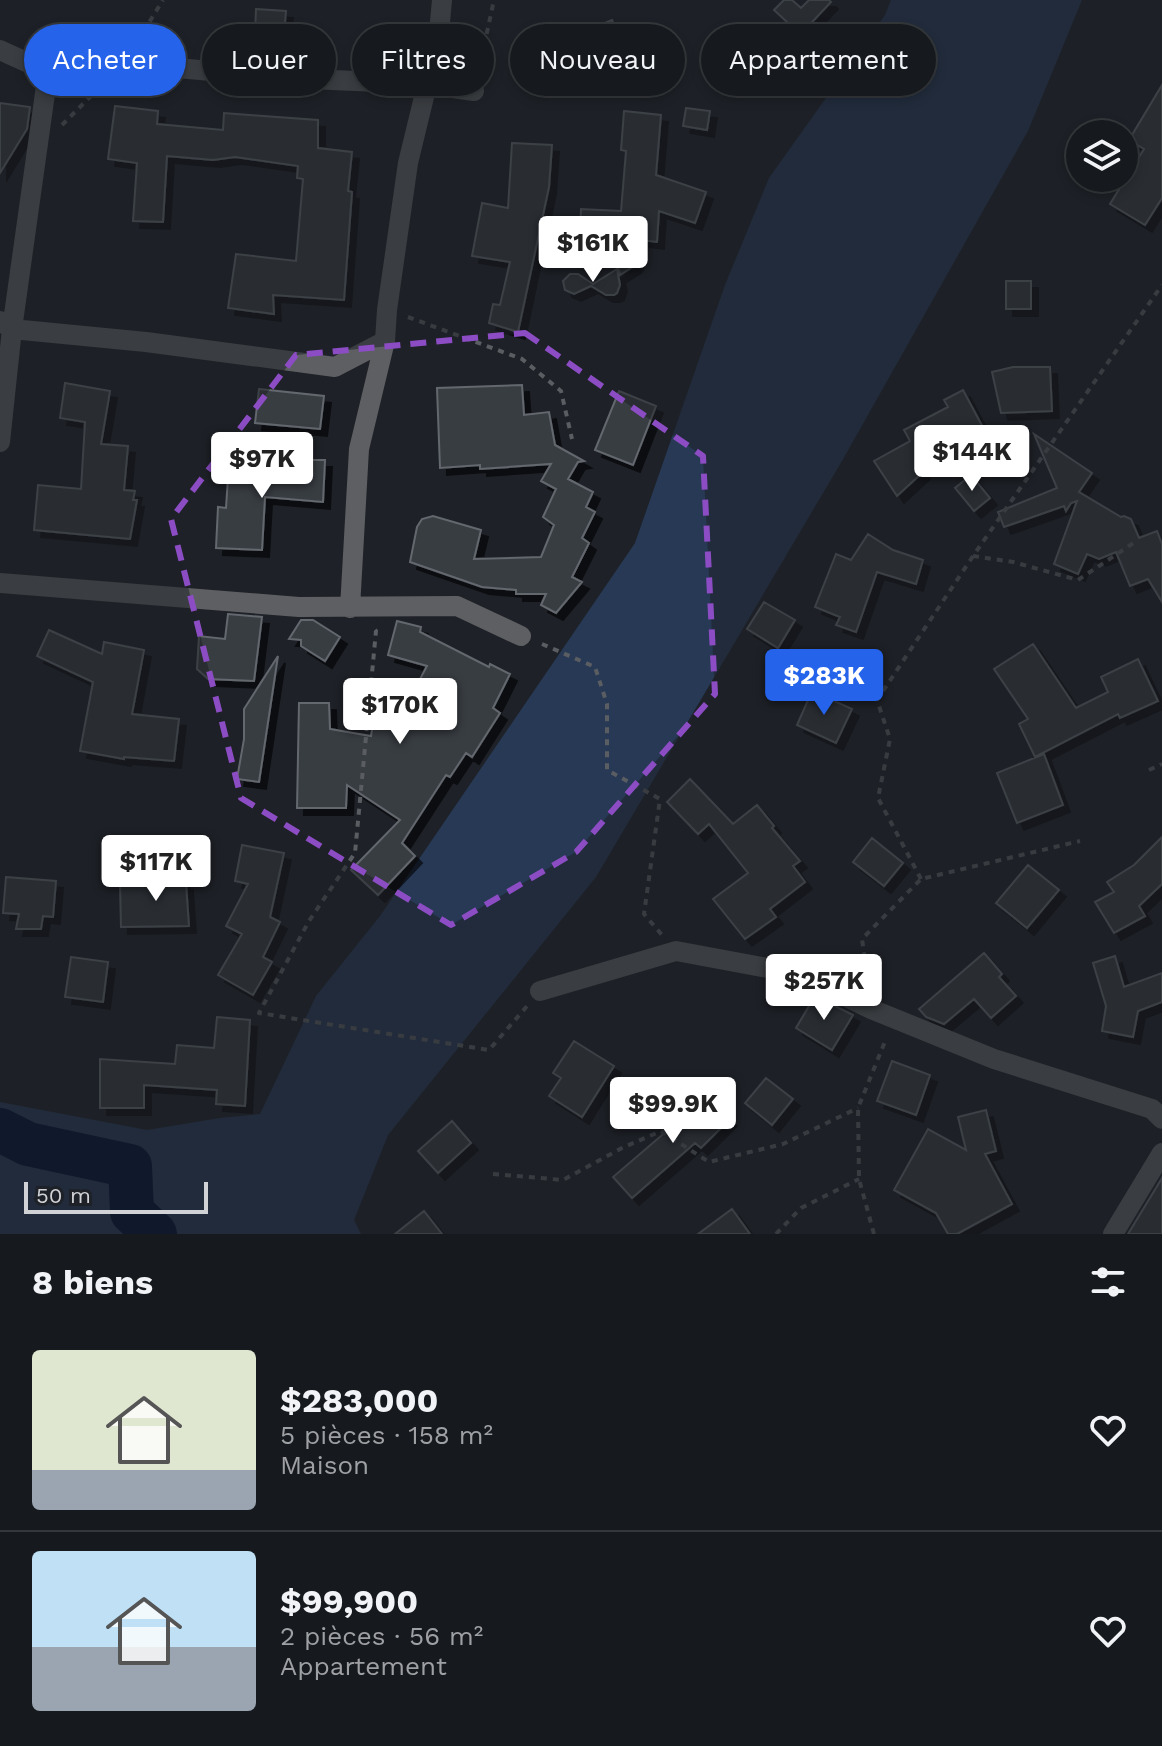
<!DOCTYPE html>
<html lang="fr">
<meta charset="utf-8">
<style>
:root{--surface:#16191d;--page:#23262a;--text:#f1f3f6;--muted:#9ea0a4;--line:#35383b;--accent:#2563eb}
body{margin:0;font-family:"Work Sans",sans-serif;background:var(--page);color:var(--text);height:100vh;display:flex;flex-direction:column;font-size:30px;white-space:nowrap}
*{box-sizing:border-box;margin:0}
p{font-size:26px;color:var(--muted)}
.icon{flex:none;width:44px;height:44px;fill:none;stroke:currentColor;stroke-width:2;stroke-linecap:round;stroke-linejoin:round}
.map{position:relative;height:1234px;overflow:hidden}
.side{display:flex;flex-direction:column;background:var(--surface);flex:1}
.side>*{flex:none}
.top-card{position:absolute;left:24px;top:24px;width:1114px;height:72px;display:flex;gap:16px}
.buttons{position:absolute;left:1066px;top:120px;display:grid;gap:16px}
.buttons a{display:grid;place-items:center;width:72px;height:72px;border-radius:50%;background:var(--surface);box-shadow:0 4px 12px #0003,0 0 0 2px var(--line);font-size:40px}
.scale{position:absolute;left:24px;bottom:20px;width:184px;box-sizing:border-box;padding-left:8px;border:4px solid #d0d2d6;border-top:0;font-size:22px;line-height:28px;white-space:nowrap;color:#d0d2d6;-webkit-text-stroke:6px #1e2127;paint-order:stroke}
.price{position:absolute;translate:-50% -68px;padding:0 18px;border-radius:8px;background:#fff;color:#222;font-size:26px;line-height:52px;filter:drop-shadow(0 2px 4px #0008)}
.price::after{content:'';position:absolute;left:50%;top:48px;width:24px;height:18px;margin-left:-12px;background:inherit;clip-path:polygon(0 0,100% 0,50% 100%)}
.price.current{background:var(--accent);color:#fff}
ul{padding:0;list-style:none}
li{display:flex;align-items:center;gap:24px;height:200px;padding:0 32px}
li+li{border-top:2px solid var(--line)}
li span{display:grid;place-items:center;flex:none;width:224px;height:160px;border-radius:8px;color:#555}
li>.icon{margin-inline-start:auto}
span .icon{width:96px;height:96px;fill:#fffc;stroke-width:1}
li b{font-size:34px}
h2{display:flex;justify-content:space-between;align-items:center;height:96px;padding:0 32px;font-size:34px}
.tag{padding:0 28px;border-radius:36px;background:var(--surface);box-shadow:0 4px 12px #0003,0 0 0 2px var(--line);font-size:28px;line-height:72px}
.tag.current{background:var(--accent);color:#fff}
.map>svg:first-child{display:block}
</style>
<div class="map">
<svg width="1162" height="1234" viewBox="0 0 1162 1234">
<defs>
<filter id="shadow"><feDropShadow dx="7" dy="7" stdDeviation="0" flood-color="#0009"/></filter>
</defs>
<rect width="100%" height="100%" fill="#1e2127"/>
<!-- green -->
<path fill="#273954" d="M891,0H1082L1028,131L842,461L596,877L388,1135L354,1220L361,1234H0V1102L147,1130L220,1118L260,1114L316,996L380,916L635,543L725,285L769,178L885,15Z"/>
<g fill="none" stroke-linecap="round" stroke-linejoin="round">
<!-- river -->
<path stroke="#001034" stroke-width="44" d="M0,1130L28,1144L130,1166L132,1212L155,1234"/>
</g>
<!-- building -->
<path fill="#393d43" stroke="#63676e" stroke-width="2" filter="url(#shadow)" d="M784,0H792L801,8L809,0H829L831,2L798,37L813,52L789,76L761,49L787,22L774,10Z
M256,9L286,11L284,34L255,33Z
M612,20L623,47L594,60L582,32Z
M1162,85V198L1145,225L1110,204L1144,149L1129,140Z
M0,103L30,107L27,129L0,173Z
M115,106L158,111L157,124L223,130L224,113L318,120V148L352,152L348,191L352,192L344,300L273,295L274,314L228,308L236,254L296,261L303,179L297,178L298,166L235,157L213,160L167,156L163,222L133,221L137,163L108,159Z
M686,108L710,111L707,130L683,126Z
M624,111L661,115L656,175L706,192L695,223L659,211L657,242L641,240L636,263L634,266L620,275L616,259L622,235L580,232L581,209L621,211L626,151L621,150Z
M512,143L552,145L549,187L518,332L489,323L493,304L500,305L510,262L472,256L482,203L508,208Z
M617,269L620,285L617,293L614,295H606L591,286L574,294L565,290L563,281L570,274H578L593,284Z
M1006,281H1031V309H1006Z
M1013,367H1050L1052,411L1001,413L992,372Z
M65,383L110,391L101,444L128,446L124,490L135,491L133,500H137L130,539L34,530L38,485L81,489L85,422L60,418Z
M522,385L524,415L549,412L555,445L584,461L578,462L568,479L593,492L586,507L595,512L582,538L589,543L572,577L582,582L556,613L541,605L546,594H516V590L482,587L410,562L417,527L422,519L433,516L481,530L474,559L541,557L554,525L543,517L556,489L541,481L551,464L480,469V465L440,468L437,388Z
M259,389L324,396L320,429L255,423Z
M963,390L995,450L975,460L964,438L917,463L923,472L897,496L874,461L910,441L904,430L948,407L944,400Z
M619,391L656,406L633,465L595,450Z
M1034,434L1092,473L1079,492L1121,517L1124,516L1131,519L1139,538L1157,531L1162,544V602L1148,579L1130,586L1116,552L1099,559L1087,554L1078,574L1054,564L1077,501L1071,503L1066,511L1064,506L1004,527L998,512L1057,488Z
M306,460H325L323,502L265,497L262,550L216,548L218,507L226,508L229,463L259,464V467L306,471Z
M971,475L990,498L974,511L955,488Z
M868,534L893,550L923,560L916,584L877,572L856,632L836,625L840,617L815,607L836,554L851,560Z
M764,602L795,620L778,648L747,629Z
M228,614L262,617L254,681L208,679L197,669L199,636L225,639Z
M301,620H313L340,637L325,661L301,646V640L289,639Z
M397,621L421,627L420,632L489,667L490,664L510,674L493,708L500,713L472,757L466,753L450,777L446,775L402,843L415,856L378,895L351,870L400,820L347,785L346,808H297L299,703H329L330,729L371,736L375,711L401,715L427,666L388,655Z
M49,630L102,654L104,642L144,650L132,714L179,719L174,761L124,757V759L80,751L93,682L37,656Z
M1033,644L1076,708L1108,692L1101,677L1138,659L1158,701L1120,718L1118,714L1035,757L1019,724L1028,719L994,669Z
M278,656L259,782L237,779L244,739V709Z
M812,691L852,709L836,743L797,725Z
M1044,754L1063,805L1017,823L997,773Z
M690,779L733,824L757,805L774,826L772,828L800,861L793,866L805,882L770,909L776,917L745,939L713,899L748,873L709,824L698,834L667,802Z
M1162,837V884L1139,906L1145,916L1114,933L1095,902L1114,892L1107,882L1134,865Z
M872,838L903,863L884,886L853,862Z
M242,845L284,853L270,917L280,922L263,957L272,962L253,995L218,975L242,934L226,926L248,884L235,881Z
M1028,865L1059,890L1027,928L996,903Z
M154,873H183V884L186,883L189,926L121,927L120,885L154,884Z
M6,877L56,881L53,917L43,916L41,929H16L19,914L3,913Z
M984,953L1002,974L999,977L1016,996L991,1018L974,999L944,1024L926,1017L919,1009Z
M1115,956L1124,987L1162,973V1002L1138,1011L1133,1037L1102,1031L1106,1006L1093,963Z
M71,957L108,962L103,1002L65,997Z
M815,996L853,1015L832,1050L796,1028Z
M217,1017L250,1020L245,1106L216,1104L217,1090L144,1085V1108H100V1059L175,1064L177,1045L214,1048Z
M574,1041L614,1066L582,1117L549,1096L561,1078L553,1073Z
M892,1061L930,1075L916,1115L877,1101Z
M766,1078L793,1099L772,1125L745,1103Z
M702,1093L730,1119L701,1148L695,1143L632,1198L613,1177L675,1124L673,1123Z
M986,1110L996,1151L985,1154L1012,1204L957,1234H948L936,1213L894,1190L928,1129L966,1150L958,1117Z
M452,1121L471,1143L438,1173L418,1151Z
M1162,1178V1234H1128Z
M732,1209L750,1234H698Z
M424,1211L442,1234H395Z"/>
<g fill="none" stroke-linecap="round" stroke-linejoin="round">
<!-- path -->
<path stroke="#5a5d62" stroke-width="4" stroke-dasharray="6 6" stroke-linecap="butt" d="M137,42L163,0
M479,69L494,0
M62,125L98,89
M408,317L522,359L561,391L572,439
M973,556L1013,562L1078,580L1138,540
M375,630L376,631L355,853L309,921L259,1013L489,1050L528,1005
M542,644L595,667L607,704V770L660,799L644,914L662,935
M1149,770L1162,764
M921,879L878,798L890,739L877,700L973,556L1162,285
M868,982L862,939L921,879L1080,841
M493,1174L563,1180L622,1148L661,1131L709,1162L783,1144L858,1108
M776,1234L801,1208L859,1179
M874,1234L859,1179L858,1108L886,1039"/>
<!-- street -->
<path stroke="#5e5f62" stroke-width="20" d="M0,50L48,72L124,63L286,78L425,84L474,91
M0,321L12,329L146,342L335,367L385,341L359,449L350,608
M385,341L387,310L408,163L424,97L425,84L439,33L442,0
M0,442L12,329L48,72
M0,583L299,607L457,606L521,636
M540,991L676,951L800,974L871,1009L994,1059L1152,1109L1162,1119
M1113,1234L1162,1153"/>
</g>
<!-- marked area -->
<path d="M0 0H1162V1234H0ZM525,333L703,456L715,694L576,852L451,925L241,798L171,519L296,355Z" fill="#1e2127" fill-opacity=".55" fill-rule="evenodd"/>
<path fill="none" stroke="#8c4dc4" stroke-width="6" stroke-dasharray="16 10" stroke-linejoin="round" d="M525,333L703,456L715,694L576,852L451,925L241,798L171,519L296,355Z"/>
</svg>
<div class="buttons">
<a><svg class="icon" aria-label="layers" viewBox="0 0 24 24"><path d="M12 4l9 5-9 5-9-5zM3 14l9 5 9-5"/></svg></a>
</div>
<div class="scale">50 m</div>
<b class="price" style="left:593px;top:284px">$161K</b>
<b class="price" style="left:972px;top:493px">$144K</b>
<b class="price" style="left:262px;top:500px">$97K</b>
<b class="price current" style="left:824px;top:717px">$283K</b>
<b class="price" style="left:400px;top:746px">$170K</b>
<b class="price" style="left:156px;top:903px">$117K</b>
<b class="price" style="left:824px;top:1022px">$257K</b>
<b class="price" style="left:673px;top:1145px">$99.9K</b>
<div class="top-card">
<a class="tag current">Acheter</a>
<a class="tag">Louer</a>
<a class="tag">Filtres</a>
<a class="tag">Nouveau</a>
<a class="tag">Appartement</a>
</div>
</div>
<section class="side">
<h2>8 biens<svg class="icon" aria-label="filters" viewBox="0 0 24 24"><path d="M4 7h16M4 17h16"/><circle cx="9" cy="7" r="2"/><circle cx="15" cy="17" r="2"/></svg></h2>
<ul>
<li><span style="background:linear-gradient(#dfe7d0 75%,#9aa5b1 0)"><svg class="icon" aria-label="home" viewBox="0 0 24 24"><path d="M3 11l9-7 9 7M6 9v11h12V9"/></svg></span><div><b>$283,000</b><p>5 pièces · 158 m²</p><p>Maison</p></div><svg class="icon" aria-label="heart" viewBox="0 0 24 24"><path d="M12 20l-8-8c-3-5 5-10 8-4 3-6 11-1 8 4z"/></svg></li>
<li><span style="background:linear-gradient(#bfe0f5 60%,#9aa5b1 0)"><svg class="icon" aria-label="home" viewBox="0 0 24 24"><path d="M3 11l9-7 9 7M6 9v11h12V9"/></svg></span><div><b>$99,900</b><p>2 pièces · 56 m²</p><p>Appartement</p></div><svg class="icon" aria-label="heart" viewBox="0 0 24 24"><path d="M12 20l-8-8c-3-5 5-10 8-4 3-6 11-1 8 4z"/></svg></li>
</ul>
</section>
